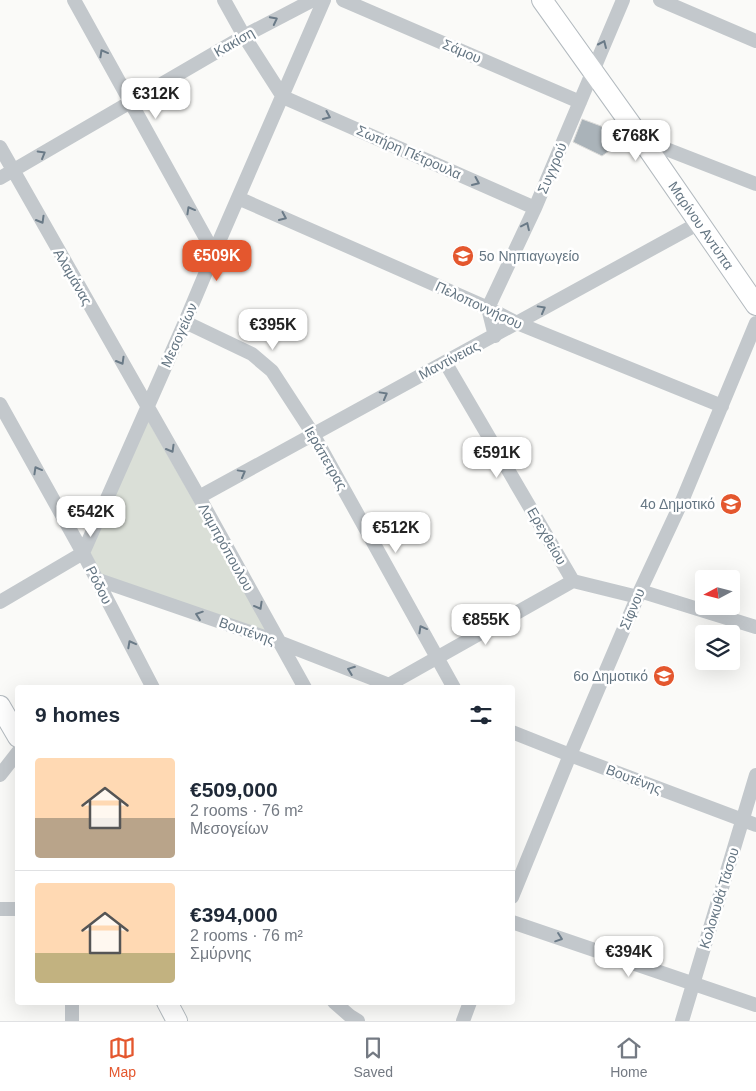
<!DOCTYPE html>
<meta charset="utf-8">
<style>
:root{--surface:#fff;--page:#f6f6f7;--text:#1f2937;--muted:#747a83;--line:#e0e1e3;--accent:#e4572e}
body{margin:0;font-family:Arial,sans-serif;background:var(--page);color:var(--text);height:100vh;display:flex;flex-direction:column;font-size:19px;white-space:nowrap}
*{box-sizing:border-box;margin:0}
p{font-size:16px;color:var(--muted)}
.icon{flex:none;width:28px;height:28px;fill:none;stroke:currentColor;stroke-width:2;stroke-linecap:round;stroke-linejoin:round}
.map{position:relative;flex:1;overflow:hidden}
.panel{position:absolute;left:15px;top:685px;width:500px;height:320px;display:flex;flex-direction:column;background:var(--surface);border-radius:5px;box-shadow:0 5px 20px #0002}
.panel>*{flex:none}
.needle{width:32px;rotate:263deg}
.fabs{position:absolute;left:695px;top:570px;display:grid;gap:10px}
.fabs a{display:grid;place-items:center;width:45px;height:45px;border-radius:5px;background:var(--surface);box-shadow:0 5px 20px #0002;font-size:25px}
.price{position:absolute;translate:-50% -42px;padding:0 11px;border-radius:10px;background:#fff;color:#222;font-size:16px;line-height:32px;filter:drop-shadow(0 1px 2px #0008)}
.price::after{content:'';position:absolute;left:50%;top:30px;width:15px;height:11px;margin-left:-8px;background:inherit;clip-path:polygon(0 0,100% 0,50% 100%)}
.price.active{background:var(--accent);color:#fff}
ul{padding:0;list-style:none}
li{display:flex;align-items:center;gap:15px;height:125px;padding:0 20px}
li+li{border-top:1px solid var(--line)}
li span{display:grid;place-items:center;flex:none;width:140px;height:100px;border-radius:5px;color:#555}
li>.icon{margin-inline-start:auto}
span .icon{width:60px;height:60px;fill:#fffc;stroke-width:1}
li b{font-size:21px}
h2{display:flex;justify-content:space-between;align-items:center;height:60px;padding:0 20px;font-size:21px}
.menu{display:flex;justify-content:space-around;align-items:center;height:70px;border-top:1px solid var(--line);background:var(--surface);font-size:14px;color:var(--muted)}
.menu a{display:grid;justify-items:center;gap:2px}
.menu .active{color:var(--accent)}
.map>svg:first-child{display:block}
</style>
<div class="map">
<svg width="756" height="1021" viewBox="0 0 756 1021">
<rect width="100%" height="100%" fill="#fafaf8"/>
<!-- park -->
<path fill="#dadfd7" d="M147,419L270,635L101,575L89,550Z"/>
<!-- building -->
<path fill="#aab3b9" stroke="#dcdcda" d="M582,119L601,126L616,146L602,156L573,142Z"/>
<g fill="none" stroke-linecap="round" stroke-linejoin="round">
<!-- secondary casing -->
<g stroke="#b3babf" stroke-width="22">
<g id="secondary">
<path id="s1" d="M542,0L642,140L756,305"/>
<path d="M0,706L18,737"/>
<path d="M167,1002L177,1021"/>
</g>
</g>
<!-- street -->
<path stroke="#c3c8cc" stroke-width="14" d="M74,0L214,253
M224,0L244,36L283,97L535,208
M343,0L580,102
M660,0L756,41
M643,140L756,184
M0,147L199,497L305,688
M0,178L244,36L313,0
M238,198L488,308L517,323L722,406
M185,322L252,354L272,371L313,434L454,688
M495,336L488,308L535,208L623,0
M445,362L573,581
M0,404L83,553L153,688
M199,497L699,223
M96,579L279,642L397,688
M573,581L638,597
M640,591L756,627
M0,602L83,553L185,322L214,253L324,0
M385,687L573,581
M512,732L570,755L756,825
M0,775L18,752
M512,897L570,755L640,591L682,501L756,323
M0,909H18
M512,922L756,1005
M72,1002V1021
M334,1002L350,1016L358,1021
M463,1021L470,1002
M682,1021L756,775"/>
<!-- secondary -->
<use href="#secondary" stroke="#fff" stroke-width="20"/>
</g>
<!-- one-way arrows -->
<defs><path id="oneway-chevron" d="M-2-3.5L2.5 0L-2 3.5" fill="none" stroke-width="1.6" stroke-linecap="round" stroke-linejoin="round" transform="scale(1.25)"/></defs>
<g stroke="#6a7a87">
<use href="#oneway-chevron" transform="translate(274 20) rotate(-27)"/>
<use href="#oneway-chevron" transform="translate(603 44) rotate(-66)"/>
<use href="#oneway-chevron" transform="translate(103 53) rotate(-119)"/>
<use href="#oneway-chevron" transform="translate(327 116) rotate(24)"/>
<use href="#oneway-chevron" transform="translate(42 154) rotate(-30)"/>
<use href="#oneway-chevron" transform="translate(476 182) rotate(24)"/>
<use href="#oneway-chevron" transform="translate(190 210) rotate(-119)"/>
<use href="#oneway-chevron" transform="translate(283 217) rotate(24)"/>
<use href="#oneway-chevron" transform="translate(41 220) rotate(60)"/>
<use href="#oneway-chevron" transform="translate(526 226) rotate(-65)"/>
<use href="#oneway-chevron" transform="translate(542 309) rotate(-29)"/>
<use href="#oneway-chevron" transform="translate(121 361) rotate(60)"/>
<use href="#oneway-chevron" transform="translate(384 395) rotate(-29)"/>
<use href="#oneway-chevron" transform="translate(171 449) rotate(60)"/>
<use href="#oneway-chevron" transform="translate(37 470) rotate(-119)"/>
<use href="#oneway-chevron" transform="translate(242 473) rotate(-29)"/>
<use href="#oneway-chevron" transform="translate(259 606) rotate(61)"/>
<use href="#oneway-chevron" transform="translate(199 615) rotate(-161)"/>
<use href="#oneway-chevron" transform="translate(422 629) rotate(-119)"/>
<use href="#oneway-chevron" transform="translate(131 644) rotate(-118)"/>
<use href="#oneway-chevron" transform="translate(351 670) rotate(-159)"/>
<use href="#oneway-chevron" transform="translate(559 938) rotate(19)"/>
</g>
<!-- icons -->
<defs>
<g id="school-disc" transform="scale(1.125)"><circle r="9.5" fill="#e4572e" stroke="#fff"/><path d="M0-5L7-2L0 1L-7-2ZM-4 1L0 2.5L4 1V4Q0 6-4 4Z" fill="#fff"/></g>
</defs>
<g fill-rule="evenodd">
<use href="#school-disc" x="463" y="256"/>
<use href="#school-disc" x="731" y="504"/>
<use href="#school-disc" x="664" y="676"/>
</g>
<g text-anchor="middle" stroke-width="5" stroke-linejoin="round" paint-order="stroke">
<!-- street labels -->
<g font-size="14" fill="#657683" stroke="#fff">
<text transform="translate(234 42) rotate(-30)" y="5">Κακίση</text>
<text transform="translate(462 51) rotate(23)" y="5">Σάμου</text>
<text transform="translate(409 152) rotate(24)" y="5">Σωτήρη Πέτρουλα</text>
<text transform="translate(552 168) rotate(-67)" y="5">Συγγρού</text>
<text dy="5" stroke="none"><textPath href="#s1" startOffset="276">Μαρίνου Αντύπα</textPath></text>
<text transform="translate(73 277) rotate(60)" y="5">Αλαμάνας</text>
<text transform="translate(479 305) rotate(25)" y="5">Πελοποννήσου</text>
<text transform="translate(179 335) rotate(-66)" y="5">Μεσογείων</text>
<text transform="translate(449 360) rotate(-28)" y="5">Μαντίνειας</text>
<text transform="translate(326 458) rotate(60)" y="5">Ιεράπετρας</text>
<text transform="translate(547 536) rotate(60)" y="5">Ερεχθείου</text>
<text transform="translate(226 547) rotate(61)" y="5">Λαμπρόπουλου</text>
<text transform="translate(99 585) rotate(63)" y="5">Ρόδου</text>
<text transform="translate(632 609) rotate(-67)" y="5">Σίφνου</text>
<text transform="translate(247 631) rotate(19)" y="5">Βουτένης</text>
<text transform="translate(634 779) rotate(21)" y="5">Βουτένης</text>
<text transform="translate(719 898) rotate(-73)" y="5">Κολοκυθά Τάσου</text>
</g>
<!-- poi labels -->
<g font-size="14" fill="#657683" stroke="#fff" text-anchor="end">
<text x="479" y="261" text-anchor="start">5ο Νηπιαγωγείο</text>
<text x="715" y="509">4ο Δημοτικό</text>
<text x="648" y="681">6ο Δημοτικό</text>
</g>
</g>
</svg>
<div class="fabs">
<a><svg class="needle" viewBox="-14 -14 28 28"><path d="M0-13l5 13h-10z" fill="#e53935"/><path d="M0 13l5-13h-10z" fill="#747a83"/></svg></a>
<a><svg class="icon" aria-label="layers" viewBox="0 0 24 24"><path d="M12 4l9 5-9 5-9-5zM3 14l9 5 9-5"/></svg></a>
</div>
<b class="price" style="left:156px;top:120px">€312K</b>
<b class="price" style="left:636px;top:162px">€768K</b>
<b class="price active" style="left:217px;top:282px">€509K</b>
<b class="price" style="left:273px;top:351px">€395K</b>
<b class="price" style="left:497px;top:479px">€591K</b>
<b class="price" style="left:91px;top:538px">€542K</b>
<b class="price" style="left:396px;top:554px">€512K</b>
<b class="price" style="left:486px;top:646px">€855K</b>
<b class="price" style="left:629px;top:978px">€394K</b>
<section class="panel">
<h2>9 homes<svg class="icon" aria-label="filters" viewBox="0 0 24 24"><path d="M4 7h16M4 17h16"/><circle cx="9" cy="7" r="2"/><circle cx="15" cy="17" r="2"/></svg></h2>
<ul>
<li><span style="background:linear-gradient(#ffd9b3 60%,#b9a48a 0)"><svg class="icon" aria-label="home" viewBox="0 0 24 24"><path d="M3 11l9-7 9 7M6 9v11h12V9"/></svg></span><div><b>€509,000</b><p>2 rooms · 76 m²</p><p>Μεσογείων</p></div></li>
<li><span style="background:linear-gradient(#ffd9b3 70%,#c2b280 0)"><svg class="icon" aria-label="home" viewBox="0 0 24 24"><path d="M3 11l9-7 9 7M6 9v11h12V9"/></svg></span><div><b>€394,000</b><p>2 rooms · 76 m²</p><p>Σμύρνης</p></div></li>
</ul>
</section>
</div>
<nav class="menu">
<a class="active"><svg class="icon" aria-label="map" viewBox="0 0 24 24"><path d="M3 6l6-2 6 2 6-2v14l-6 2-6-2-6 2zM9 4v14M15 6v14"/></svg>Map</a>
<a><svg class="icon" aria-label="saved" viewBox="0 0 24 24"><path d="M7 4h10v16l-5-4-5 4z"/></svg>Saved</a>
<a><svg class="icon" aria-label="home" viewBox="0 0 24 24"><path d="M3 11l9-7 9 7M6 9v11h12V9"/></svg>Home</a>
</nav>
